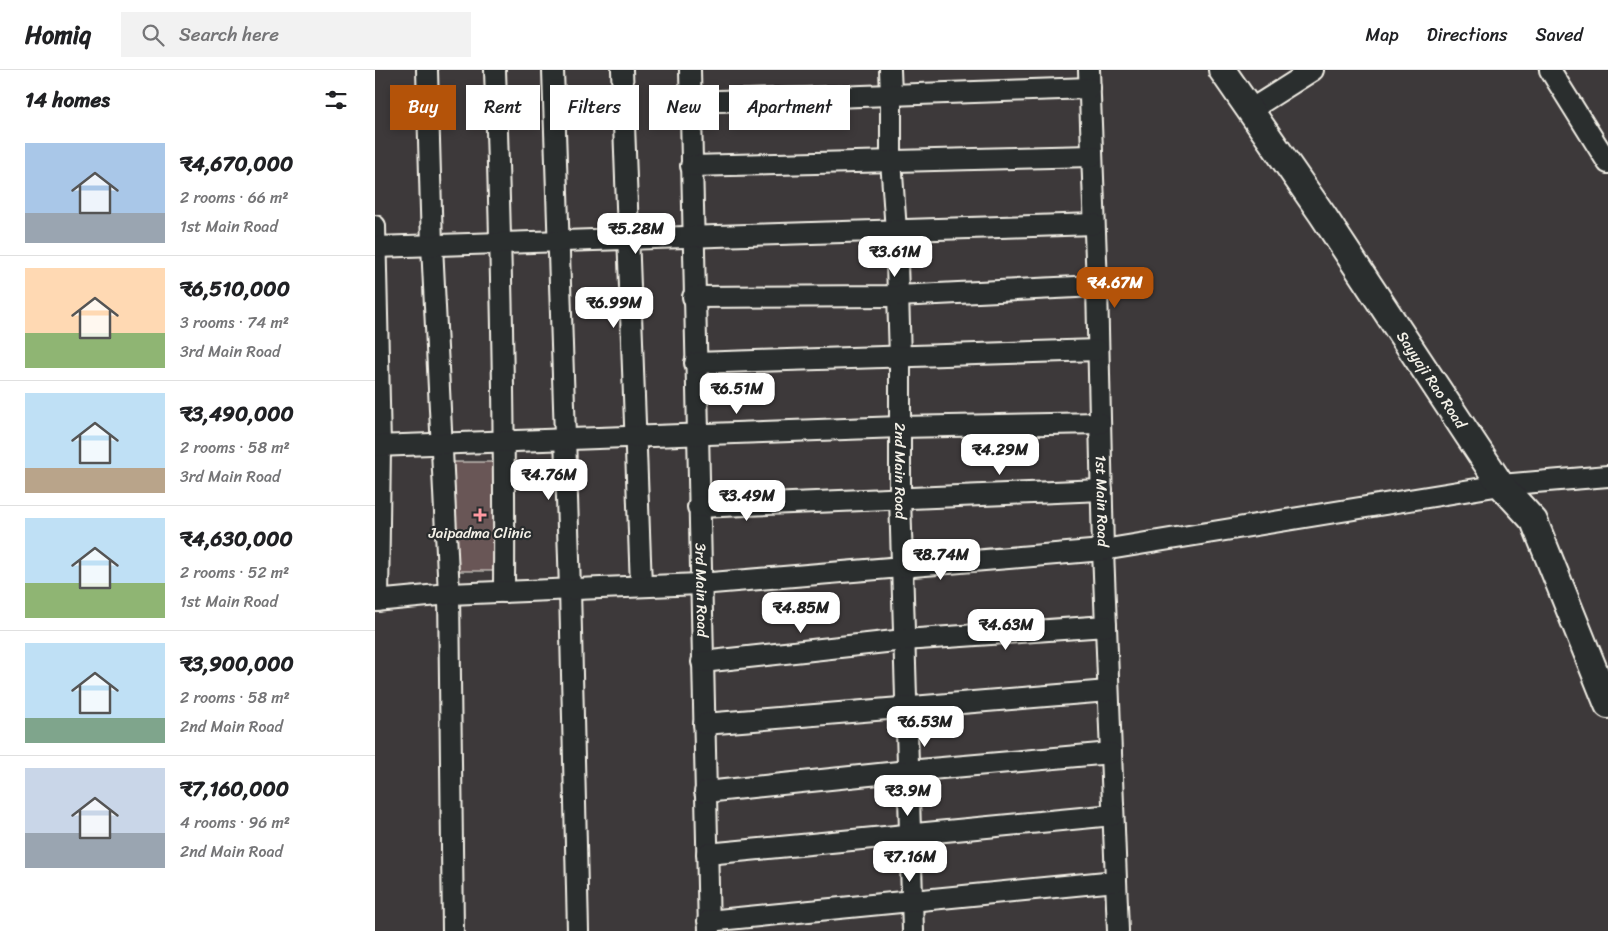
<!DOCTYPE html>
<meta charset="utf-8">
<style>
:root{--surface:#fff;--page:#f2f2f2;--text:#202124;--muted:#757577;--line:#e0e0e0;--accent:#b45309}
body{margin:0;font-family:Sriracha,sans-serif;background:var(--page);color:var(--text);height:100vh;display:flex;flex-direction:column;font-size:19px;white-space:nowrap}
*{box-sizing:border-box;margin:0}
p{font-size:16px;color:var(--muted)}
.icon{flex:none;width:28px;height:28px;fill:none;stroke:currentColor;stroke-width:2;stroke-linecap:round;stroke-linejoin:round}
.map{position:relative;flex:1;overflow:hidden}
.drawer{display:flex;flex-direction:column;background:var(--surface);width:375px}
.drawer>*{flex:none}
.banner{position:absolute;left:15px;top:15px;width:475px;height:45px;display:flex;gap:10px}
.price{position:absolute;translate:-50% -42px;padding:0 11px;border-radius:10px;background:#fff;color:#222;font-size:16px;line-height:32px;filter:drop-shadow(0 1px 2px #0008)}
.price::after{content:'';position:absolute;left:50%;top:30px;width:15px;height:11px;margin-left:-8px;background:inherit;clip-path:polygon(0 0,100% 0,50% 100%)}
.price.active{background:var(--accent);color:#fff}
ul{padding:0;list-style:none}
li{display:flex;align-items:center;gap:15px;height:125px;padding:0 25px}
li+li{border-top:1px solid var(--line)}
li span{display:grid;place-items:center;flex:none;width:140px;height:100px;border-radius:0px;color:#555}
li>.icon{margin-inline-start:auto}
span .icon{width:60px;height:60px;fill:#fffc;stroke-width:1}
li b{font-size:21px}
h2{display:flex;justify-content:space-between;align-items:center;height:60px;padding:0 25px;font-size:21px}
.pill{padding:0 18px;border-radius:0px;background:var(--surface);box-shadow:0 2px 8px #0003;font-size:18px;line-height:45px}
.pill.active{background:var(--accent);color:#fff}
header{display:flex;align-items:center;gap:30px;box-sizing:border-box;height:70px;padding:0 25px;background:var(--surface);border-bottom:1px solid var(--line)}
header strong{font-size:24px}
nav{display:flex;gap:28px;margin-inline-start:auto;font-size:18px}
.search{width:350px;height:45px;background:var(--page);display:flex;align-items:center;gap:12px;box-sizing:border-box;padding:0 18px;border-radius:0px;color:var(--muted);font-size:19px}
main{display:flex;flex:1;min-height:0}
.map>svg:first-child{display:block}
</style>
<header>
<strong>Homiq</strong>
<div class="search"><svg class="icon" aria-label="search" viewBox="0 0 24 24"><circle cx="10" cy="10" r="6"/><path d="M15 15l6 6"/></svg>Search here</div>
<nav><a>Map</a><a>Directions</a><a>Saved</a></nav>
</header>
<main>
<section class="drawer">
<h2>14 homes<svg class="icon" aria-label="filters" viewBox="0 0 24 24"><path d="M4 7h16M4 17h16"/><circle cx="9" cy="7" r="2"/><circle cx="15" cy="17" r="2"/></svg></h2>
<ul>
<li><span style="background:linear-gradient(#a9c7e8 70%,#9aa5b1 0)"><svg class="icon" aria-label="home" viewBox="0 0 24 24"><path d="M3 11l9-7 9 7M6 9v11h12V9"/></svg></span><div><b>₹4,670,000</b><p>2 rooms · 66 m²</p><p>1st Main Road</p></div></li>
<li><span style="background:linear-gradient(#ffd9b3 65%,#8fb573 0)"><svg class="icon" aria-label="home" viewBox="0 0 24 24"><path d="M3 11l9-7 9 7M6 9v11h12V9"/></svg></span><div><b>₹6,510,000</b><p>3 rooms · 74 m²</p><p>3rd Main Road</p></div></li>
<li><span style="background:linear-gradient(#bfe0f5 75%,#b9a48a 0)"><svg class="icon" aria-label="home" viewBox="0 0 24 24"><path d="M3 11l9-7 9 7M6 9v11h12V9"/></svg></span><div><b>₹3,490,000</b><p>2 rooms · 58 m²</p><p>3rd Main Road</p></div></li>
<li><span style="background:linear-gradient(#bfe0f5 65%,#8fb573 0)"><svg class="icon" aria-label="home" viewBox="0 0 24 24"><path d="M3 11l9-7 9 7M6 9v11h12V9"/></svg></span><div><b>₹4,630,000</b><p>2 rooms · 52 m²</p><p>1st Main Road</p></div></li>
<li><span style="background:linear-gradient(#bfe0f5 75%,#7fa58c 0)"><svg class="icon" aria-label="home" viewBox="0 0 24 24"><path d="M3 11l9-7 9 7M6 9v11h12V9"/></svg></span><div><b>₹3,900,000</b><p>2 rooms · 58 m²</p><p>2nd Main Road</p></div></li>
<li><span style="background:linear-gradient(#c9d6e8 65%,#9aa5b1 0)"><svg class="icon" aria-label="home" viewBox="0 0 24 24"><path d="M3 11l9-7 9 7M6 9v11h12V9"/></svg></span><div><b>₹7,160,000</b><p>4 rooms · 96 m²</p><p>2nd Main Road</p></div></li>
</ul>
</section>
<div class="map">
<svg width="1233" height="861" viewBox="0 0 1233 861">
<rect width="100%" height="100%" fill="#3d393a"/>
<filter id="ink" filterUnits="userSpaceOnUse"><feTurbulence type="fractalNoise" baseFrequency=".02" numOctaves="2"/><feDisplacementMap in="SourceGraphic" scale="10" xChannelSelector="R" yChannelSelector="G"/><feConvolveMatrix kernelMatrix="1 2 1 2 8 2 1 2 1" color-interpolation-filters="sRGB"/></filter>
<g filter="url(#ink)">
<!-- building -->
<path fill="#695656" stroke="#f4f1e8" d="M74,392H120L122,501H76Z"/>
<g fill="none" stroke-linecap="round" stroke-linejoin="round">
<!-- minor casing -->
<g stroke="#f4f1e8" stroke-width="24">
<g id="minor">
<path d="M52,0L57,175L74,524L78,861"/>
<path d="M120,0C126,174 130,348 129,522"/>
<path d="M178,0L195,519L203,861"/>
<path d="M247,0L266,516"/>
<path id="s1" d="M315,0L334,861"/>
<path id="s2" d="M515,0L516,24V90L521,161L525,287V427L538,861"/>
<path id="s3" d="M714,0L722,216L728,480L743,861"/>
<path d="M1175,0L1233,93"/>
<path d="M315,32L715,18"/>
<path d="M875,40L938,0"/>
<path d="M316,96L717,86"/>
<path d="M0,156L5,376L3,531"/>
<path d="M0,177L719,154"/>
<path d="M318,227L522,226L722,216"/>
<path d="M320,293L723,280"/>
<path d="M0,376L525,357L725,353"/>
<path d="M323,437L727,420"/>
<path d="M0,531L74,524L325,514L728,480L1126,415L1233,406"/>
<path d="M327,592L529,570L731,556"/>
<path d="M329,654L733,621"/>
<path d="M330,722L533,701L736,683"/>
<path d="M332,784L738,745"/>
<path d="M333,851L741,811"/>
</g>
</g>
<!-- major casing -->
<g stroke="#f4f1e8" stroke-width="30">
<g id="major">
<path id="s4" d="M847,0L947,144L1126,415L1159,451L1233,635"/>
</g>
</g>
<!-- minor -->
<use href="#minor" stroke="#2a2d2e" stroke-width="20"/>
<!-- major -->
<use href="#major" stroke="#2a2d2e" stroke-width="26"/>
</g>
</g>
<!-- markers -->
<path fill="#ff9aa2" stroke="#2a2d2e" stroke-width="2" d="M102.5 437.5h5v5h5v5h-5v5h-5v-5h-5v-5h5z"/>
<g text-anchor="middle" stroke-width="4.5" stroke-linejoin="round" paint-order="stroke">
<!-- street labels -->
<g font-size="15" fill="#f4f1e8" stroke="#2a2d2e">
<text dy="5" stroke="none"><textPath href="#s4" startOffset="374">Sayyaji Rao Road</textPath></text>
<text dy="5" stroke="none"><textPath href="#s2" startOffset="401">2nd Main Road</textPath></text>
<text dy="5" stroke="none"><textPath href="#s3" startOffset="431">1st Main Road</textPath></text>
<text dy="5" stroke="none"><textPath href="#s1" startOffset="520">3rd Main Road</textPath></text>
</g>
<!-- poi labels -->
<g font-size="15" fill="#f4f1e8" stroke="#2a2d2e">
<text x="105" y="468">Jaipadma Clinic</text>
</g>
</g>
</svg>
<b class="price" style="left:261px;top:185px">₹5.28M</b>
<b class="price" style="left:520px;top:208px">₹3.61M</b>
<b class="price active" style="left:740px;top:239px">₹4.67M</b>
<b class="price" style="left:239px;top:259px">₹6.99M</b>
<b class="price" style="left:362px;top:345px">₹6.51M</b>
<b class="price" style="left:625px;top:406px">₹4.29M</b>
<b class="price" style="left:174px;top:431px">₹4.76M</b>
<b class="price" style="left:372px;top:452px">₹3.49M</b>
<b class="price" style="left:566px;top:511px">₹8.74M</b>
<b class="price" style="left:426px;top:564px">₹4.85M</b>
<b class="price" style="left:631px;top:581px">₹4.63M</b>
<b class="price" style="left:550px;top:678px">₹6.53M</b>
<b class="price" style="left:533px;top:747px">₹3.9M</b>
<b class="price" style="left:535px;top:813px">₹7.16M</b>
<div class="banner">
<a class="pill active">Buy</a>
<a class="pill">Rent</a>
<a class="pill">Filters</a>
<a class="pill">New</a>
<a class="pill">Apartment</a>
</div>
</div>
</main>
